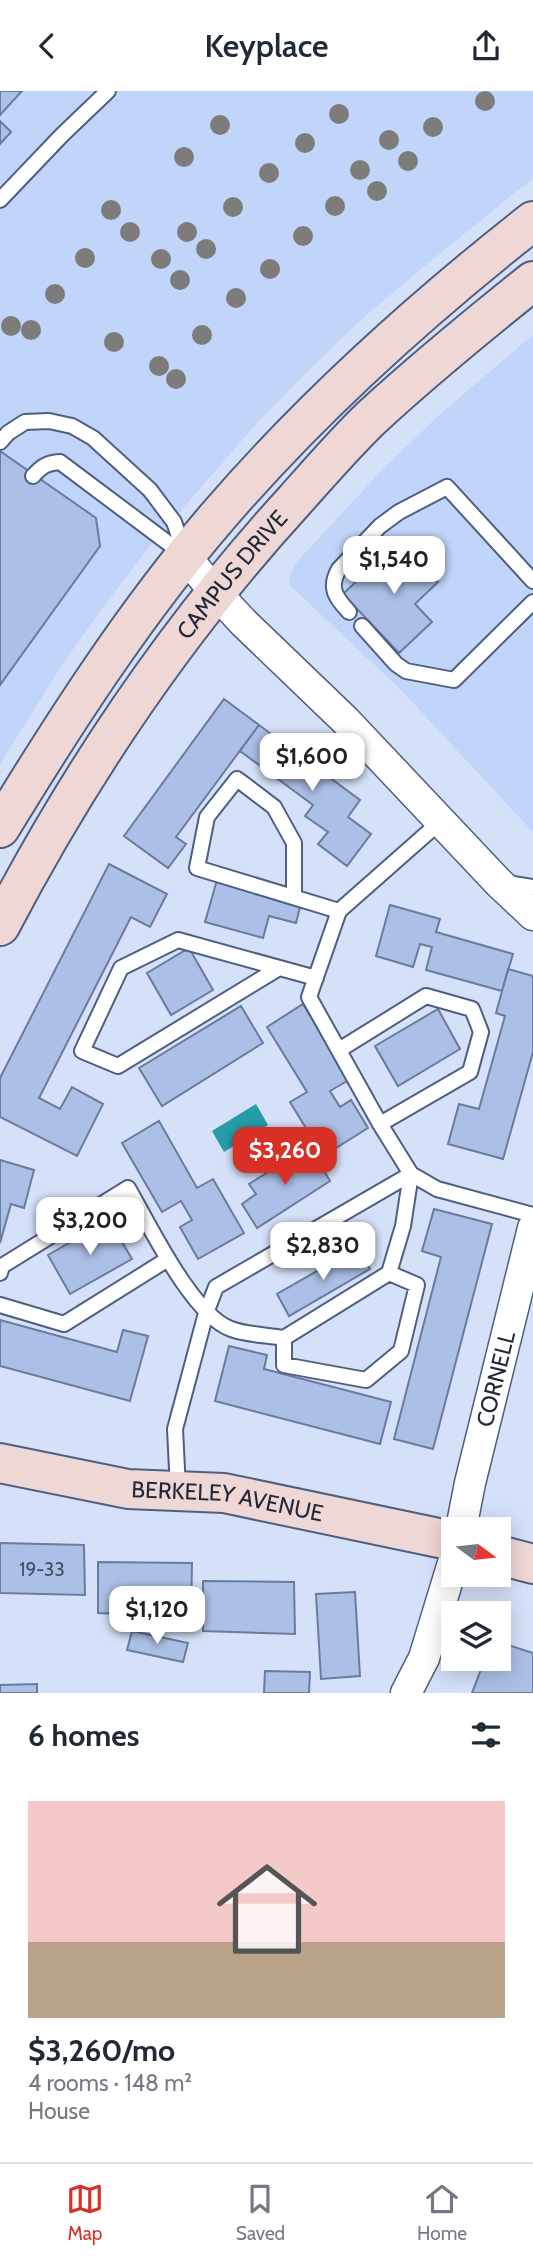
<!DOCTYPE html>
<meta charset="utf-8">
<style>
:root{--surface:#fff;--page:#f2f2f3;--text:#1f2937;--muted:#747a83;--line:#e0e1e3;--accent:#d93025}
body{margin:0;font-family:Cabin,sans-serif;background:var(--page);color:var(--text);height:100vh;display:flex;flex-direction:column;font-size:26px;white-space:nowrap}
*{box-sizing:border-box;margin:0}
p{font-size:23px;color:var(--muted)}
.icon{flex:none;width:38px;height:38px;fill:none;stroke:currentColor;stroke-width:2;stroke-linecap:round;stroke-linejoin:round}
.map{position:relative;height:1602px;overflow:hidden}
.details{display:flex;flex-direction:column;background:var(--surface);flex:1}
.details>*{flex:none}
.needle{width:46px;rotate:105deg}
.fabs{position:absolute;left:441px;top:1426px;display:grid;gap:14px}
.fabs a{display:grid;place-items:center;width:70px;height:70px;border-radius:0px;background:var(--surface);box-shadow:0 4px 18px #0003;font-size:35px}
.price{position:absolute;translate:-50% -60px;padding:0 16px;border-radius:14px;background:#fff;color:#222;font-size:23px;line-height:46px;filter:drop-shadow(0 2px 4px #0008)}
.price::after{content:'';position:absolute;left:50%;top:42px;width:21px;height:16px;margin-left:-10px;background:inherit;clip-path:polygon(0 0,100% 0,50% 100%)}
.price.active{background:var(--accent);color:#fff}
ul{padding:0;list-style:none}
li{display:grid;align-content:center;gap:14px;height:371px;padding:0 28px}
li+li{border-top:2px solid var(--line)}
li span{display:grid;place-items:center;height:217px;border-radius:0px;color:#555}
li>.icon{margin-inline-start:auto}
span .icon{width:126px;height:126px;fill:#fffc;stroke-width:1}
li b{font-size:30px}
h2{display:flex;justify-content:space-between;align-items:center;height:84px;padding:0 28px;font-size:30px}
header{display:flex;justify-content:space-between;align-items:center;height:91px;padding:0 28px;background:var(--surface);font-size:32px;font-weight:600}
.dock{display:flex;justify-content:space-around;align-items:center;height:98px;border-top:2px solid var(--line);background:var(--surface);font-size:19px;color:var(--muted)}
.dock a{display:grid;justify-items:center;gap:4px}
.dock .active{color:var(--accent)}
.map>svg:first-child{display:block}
</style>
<header><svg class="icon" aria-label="back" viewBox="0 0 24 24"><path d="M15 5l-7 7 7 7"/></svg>Keyplace<svg class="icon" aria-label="share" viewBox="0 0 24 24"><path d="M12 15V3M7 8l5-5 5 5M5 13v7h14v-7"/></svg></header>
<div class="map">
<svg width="533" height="1602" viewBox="0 0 533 1602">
<rect width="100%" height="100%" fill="#d5e1f9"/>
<!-- built -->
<path fill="#c1d4f9" d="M0,0H533V87L421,178L362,228L309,279L257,332L150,455L106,512L62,574L0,673Z
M533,244V741L399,597L297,501L291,495L289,487L295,473L381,380L438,325Z"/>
<!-- water -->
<path fill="#259da8" d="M256,1013L268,1034L224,1061L212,1040Z"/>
<!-- building -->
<path fill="#acbfe6" stroke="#697b9e" stroke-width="2" d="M0,0H22L0,24Z
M0,30L11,41L0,53Z
M0,360L96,427L100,455L0,594Z
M399,450L438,491L415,513L432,531L399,562L343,503Z
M224,608L259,634L176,746L186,753L168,777L124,745Z
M259,634L360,709L348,726L371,743L347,775L318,753L328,741L305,725L313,714L240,660Z
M109,773L167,803L150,836L131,826L39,1007L60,1018L72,996L103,1013L77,1065L0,1026V987Z
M217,789L301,812L296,832L269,825L263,847L205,831Z
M390,814L440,828L436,841L513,863L502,900L426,879L432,856L420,853L413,876L376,865Z
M189,857L213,899L171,924L147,882Z
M508,878L533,885V961L503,1068L448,1053L459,1013L479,1018L505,925L496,922Z
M303,913L349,989L330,1000L340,1016L351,1009L368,1037L323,1065L290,1011L307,1001L267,936Z
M241,915L263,952L162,1015L139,977Z
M438,918L460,958L398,995L375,955Z
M159,1030L197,1097L213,1088L244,1142L198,1168L180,1136L192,1129L181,1110L162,1121L122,1052Z
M309,1055L330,1090L257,1137L242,1113L256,1103L249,1093Z
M0,1069L34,1079L24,1117L11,1113L0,1152Z
M434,1118L492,1133L433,1358L394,1348L441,1166L422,1160Z
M109,1129L132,1168L70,1203L48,1164Z
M357,1157L370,1178L289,1225L277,1203Z
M0,1229L117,1261L123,1239L148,1245L130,1310L0,1275Z
M229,1255L267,1264L264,1278L391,1311L380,1353L215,1310Z
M0,1452L84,1454L85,1504L0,1502Z
M98,1471L192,1472L191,1526L98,1522Z
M203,1490L294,1491L295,1543L203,1540Z
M355,1501L360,1585L321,1588L316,1503Z
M132,1540L188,1552L183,1571L127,1559Z
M505,1553L533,1562V1602H472L485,1568H499V1555Z
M265,1580L310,1581L309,1602H264Z
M37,1593V1602H0V1594Z"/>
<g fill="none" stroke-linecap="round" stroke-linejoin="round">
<!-- lane casing -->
<g stroke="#4e5f81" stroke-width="18">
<path id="lane" d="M0,109L62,44L108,0
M0,351L8,342L25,331L49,330L72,335L93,347L150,399L174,431L184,460
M33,385C42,375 47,372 60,371L184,464
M349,521C336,507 328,497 339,478L380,435L399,421L447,396L533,490
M362,535L396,573L406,580L454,589L533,511
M441,730L339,820L309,906L380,1033L411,1083L437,1098L533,1124
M507,792L533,796
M294,806V752L274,716L237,688L207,726L197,777L339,820
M279,877L118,975L82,960L121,877L178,849L316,887
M339,959L426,905L472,918L481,941L470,981L380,1033
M0,1182L2,1175L128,1097C149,1133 192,1224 231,1238C247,1244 267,1244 284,1247L389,1182L403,1135L411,1083
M0,1214L64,1233L168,1168
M284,1247V1274L366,1289L401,1260L417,1194L389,1182
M178,1398L175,1338L206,1222L216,1196L411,1083"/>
</g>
<!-- street casing -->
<g stroke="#4e5f81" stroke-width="33">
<g id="street">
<path d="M185,465L215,501L244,532L346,630L498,791L533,824"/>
<path id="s1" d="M461,1438L470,1392L533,1137"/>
<path d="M406,1602L424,1567L453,1472"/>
</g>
</g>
<!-- secondary casing -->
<g stroke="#4e5f81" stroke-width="42">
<g id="secondary">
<path d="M0,737C66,629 136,520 219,424C312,316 421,218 533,130"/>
<path id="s2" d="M0,835C81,680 177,538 295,409C320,381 344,353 371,327C423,279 478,234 533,190"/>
<path id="s3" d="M0,1372L128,1398L224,1402L453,1450"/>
<path d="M499,1464L533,1473"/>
</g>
</g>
<!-- lane -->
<use href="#lane" stroke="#fff" stroke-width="14"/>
<!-- street -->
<use href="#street" stroke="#fff" stroke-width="30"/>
<!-- secondary -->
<use href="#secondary" stroke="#efd7d6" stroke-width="38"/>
</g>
<!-- trees -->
<g fill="#7d7c7b">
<circle cx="485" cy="10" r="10"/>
<circle cx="339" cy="23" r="10"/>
<circle cx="220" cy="34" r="10"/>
<circle cx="433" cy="36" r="10"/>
<circle cx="389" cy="49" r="10"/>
<circle cx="305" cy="52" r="10"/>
<circle cx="184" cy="66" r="10"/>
<circle cx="408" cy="70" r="10"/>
<circle cx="360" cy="79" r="10"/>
<circle cx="269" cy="82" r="10"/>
<circle cx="377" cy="100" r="10"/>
<circle cx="335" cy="115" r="10"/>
<circle cx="233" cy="116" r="10"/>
<circle cx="111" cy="119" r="10"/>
<circle cx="130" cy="141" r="10"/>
<circle cx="187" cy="141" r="10"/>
<circle cx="303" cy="145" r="10"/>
<circle cx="206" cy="158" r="10"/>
<circle cx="85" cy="167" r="10"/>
<circle cx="161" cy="168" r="10"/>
<circle cx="270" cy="178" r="10"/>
<circle cx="180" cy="189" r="10"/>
<circle cx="55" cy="203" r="10"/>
<circle cx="236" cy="207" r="10"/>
<circle cx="11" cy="235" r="10"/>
<circle cx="31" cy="239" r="10"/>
<circle cx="202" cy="244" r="10"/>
<circle cx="114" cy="251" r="10"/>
<circle cx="159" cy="275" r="10"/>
<circle cx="176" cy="288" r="10"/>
</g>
<g text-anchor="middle" stroke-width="6" stroke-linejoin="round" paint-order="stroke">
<!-- number labels -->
<g font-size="19" fill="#444e63">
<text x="42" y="1485">19-33</text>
</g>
<!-- street labels -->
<g font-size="23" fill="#212837" stroke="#d5e1f9">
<text dy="8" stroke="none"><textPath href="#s2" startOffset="422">CAMPUS DRIVE</textPath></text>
<text dy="8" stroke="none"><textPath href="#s1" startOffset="154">CORNELL</textPath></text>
<text dy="8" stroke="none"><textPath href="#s3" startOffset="231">BERKELEY AVENUE</textPath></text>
</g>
</g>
</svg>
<div class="fabs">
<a><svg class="needle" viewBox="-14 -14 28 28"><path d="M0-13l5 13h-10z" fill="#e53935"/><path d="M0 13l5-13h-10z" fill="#747a83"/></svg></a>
<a><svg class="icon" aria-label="layers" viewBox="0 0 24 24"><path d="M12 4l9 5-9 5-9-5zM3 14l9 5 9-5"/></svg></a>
</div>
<b class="price" style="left:394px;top:505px">$1,540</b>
<b class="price" style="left:312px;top:702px">$1,600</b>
<b class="price active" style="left:285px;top:1096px">$3,260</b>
<b class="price" style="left:90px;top:1166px">$3,200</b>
<b class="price" style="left:323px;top:1191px">$2,830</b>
<b class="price" style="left:157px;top:1555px">$1,120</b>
</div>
<section class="details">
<h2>6 homes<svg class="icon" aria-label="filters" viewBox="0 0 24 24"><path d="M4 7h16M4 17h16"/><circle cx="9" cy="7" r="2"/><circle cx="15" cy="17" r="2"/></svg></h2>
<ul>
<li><span style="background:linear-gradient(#f6c9c9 65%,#b9a48a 0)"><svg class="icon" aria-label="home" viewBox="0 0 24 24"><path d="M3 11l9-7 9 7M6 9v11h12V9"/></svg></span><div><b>$3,260/mo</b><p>4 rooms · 148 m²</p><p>House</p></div></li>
</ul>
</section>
<nav class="dock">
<a class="active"><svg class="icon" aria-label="map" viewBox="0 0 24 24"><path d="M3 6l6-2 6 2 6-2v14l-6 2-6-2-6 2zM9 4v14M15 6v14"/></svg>Map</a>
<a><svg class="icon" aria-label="saved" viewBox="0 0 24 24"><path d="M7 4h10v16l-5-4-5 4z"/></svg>Saved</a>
<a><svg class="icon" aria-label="home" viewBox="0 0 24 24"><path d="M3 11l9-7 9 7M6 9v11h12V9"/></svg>Home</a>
</nav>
